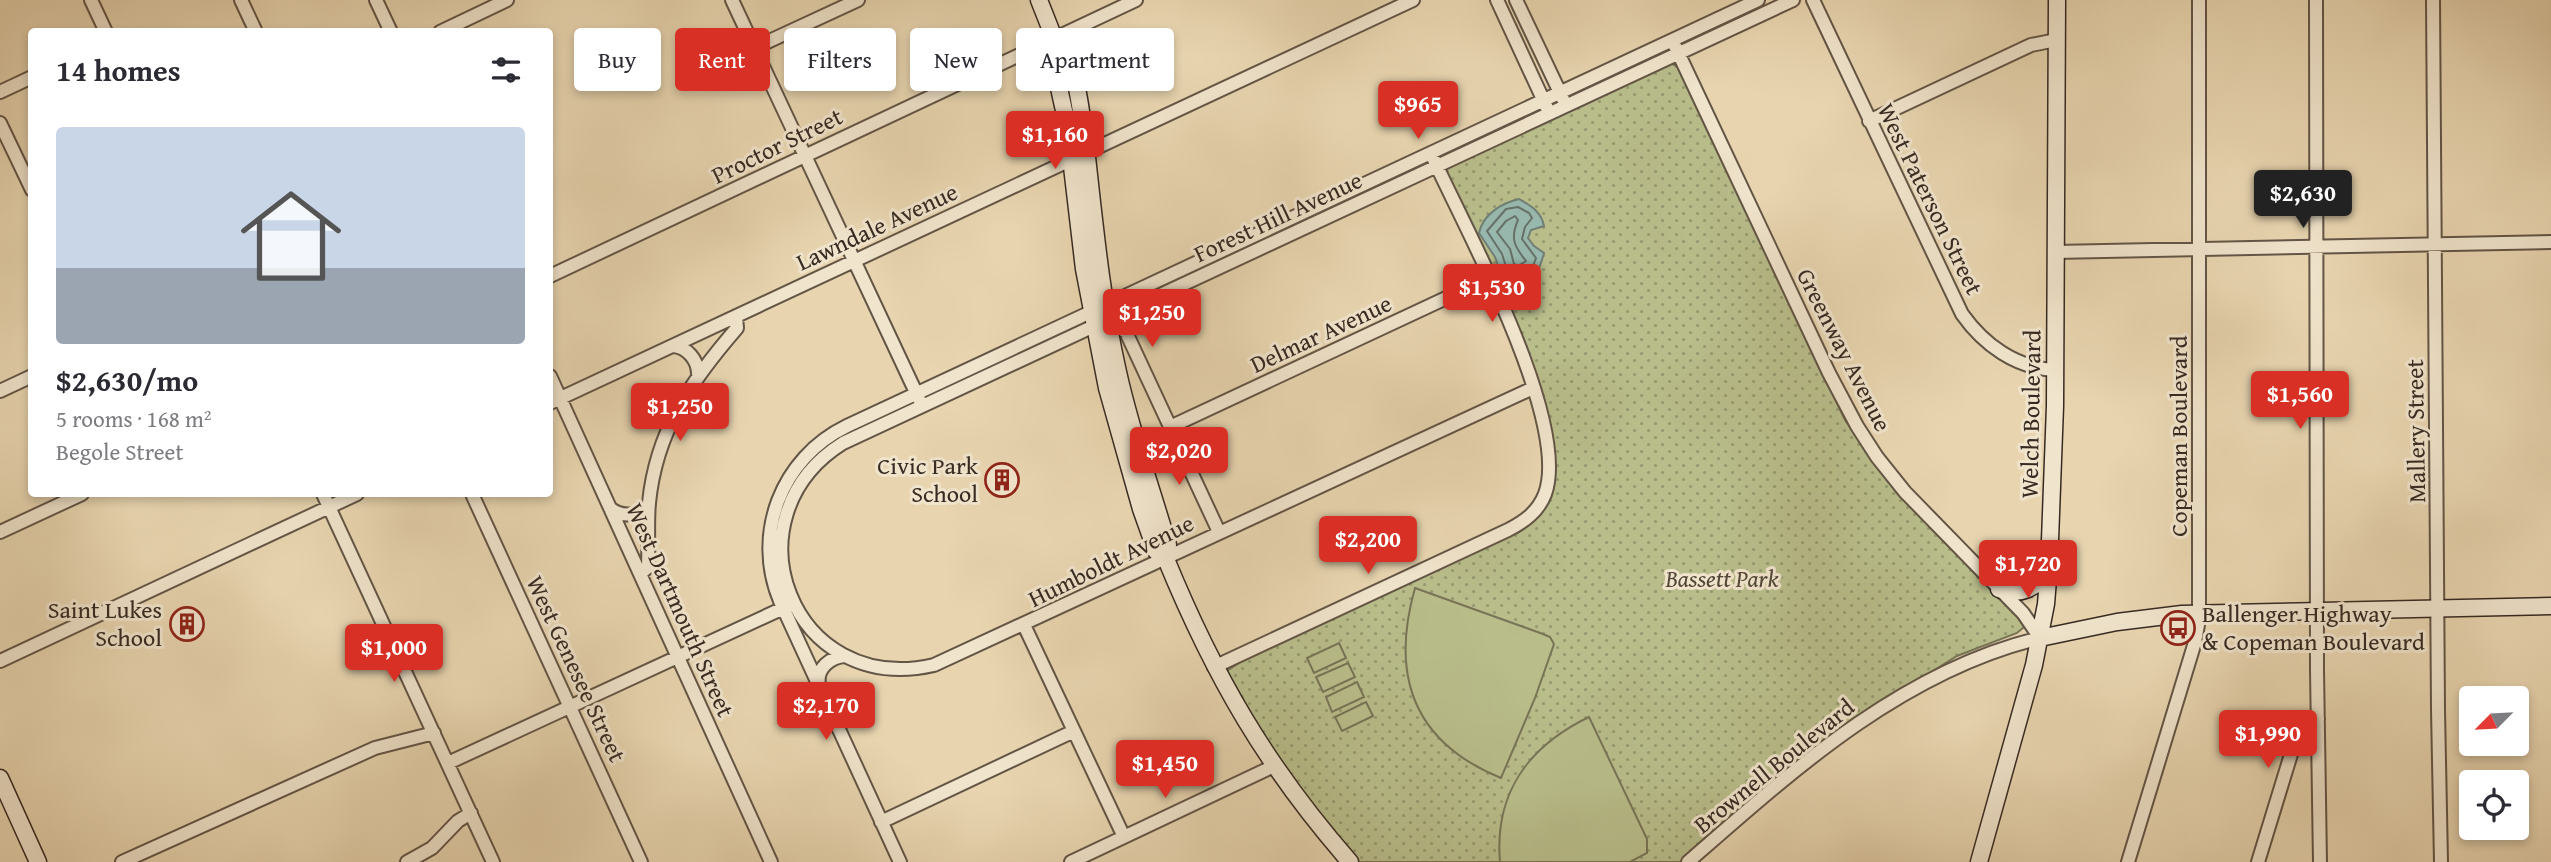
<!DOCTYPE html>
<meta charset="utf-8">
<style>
:root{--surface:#fff;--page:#f2f2f3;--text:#2b2b33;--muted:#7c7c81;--accent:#d93025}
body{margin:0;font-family:"Gentium Book Plus",serif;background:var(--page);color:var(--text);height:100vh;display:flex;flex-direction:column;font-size:26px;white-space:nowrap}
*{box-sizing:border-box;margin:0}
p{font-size:23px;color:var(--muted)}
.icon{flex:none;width:38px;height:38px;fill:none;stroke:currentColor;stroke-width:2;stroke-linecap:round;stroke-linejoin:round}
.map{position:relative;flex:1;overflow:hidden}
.details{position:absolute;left:28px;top:28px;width:525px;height:469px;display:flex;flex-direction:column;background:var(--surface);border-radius:7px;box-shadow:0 4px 10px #0003}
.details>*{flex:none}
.guide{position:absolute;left:574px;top:28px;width:665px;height:63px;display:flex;gap:14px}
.needle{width:46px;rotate:246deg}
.fabs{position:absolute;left:2459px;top:686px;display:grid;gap:14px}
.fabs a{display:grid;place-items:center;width:70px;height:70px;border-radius:7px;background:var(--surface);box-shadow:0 4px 10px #0003;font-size:35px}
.price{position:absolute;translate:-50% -60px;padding:0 16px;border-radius:7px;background:var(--accent);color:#fff;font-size:23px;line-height:46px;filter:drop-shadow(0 2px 4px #0008)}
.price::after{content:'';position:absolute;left:50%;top:42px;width:21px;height:16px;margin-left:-10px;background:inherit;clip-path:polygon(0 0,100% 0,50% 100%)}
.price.on{background:#222;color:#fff}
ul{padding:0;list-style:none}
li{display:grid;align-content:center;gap:14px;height:371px;padding:0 28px}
li span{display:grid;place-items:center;height:217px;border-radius:7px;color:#555}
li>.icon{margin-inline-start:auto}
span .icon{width:126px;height:126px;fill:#fffc;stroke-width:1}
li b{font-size:30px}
h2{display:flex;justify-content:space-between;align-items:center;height:84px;padding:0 28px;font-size:30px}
.chip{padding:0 24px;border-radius:7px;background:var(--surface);box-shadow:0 4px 10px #0003;font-size:24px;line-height:63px}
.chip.on{background:var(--accent);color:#fff}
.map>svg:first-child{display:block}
</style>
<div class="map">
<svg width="2551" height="862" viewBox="0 0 2551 862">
<defs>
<pattern id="park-dots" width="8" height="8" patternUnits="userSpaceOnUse" patternTransform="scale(1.75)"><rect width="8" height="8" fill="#b8bd8a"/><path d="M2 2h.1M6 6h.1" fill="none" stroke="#969a70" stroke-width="1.8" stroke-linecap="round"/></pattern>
</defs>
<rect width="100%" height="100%" fill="#e8d5b0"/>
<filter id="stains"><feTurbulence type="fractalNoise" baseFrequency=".00286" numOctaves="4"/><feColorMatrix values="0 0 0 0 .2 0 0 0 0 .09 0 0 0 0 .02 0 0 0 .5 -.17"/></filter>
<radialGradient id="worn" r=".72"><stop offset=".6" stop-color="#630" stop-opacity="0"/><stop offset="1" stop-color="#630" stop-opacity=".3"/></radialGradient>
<!-- park -->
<path fill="url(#park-dots)" stroke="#787456" stroke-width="2" d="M1671,63L1679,68L1845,420L1897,493L2019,619L2024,627L2017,633L1957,656L1849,724L1765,787L1680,862H1358L1328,827L1276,758L1227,671L1246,658L1519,532C1565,504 1555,467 1545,423C1541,404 1538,385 1532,366C1523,334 1507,303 1492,272C1480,246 1451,197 1447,170L1450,166Z"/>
<!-- pitch -->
<path fill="#b8bd8a" stroke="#787456" stroke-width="2" d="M1415,588L1543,634L1550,637L1554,644L1535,698L1501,778C1413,742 1390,676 1415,588Z
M1339,643L1346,658L1314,673L1307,658Z
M1348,663L1355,677L1323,692L1316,677Z
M1357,682L1364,697L1332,712L1326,697Z
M1366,702L1373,716L1342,731L1335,717Z
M1589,717L1647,839V853L1630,862H1500C1494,793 1529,746 1589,717Z"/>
<!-- water -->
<path fill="#97b8ae" stroke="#717f76" stroke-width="2" d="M1519,199C1531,206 1541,211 1544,226L1531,230L1528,238L1534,246L1544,253C1538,275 1536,279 1512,283L1502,277L1495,257L1479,233C1483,214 1502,203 1519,199Z"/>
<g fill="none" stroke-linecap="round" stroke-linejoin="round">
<!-- shore -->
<path stroke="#677168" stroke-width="2" d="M1518,207L1529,213L1532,218L1525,227L1522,239L1536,258L1532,269L1513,276L1508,273L1502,254L1487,231L1506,209Z
M1515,216L1518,220C1510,238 1514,246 1526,261L1518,266L1514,264L1510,249L1497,232L1506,221Z"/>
<!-- street casing -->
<g stroke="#635546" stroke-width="16">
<path id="street" d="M91,0L106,32
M241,0L256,32
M376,0L391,32
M732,0L919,399
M1497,0L1547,108
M1516,0L1563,99
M1813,0L1962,314C1984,345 2016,368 2055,370
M2316,0L2317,670L2320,862
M2433,0L2438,710L2441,862
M440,32L507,0
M1675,46L1829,373L1857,426L1877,457L1905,492L2023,613L2040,638C1902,671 1792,771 1688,862
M696,75L858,0
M0,92L32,77
M1869,121L2031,45L2056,40
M0,123L32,190
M2055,252L2551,242
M550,276L1136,0
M1106,319L1126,332L1219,532
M673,346C687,347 698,360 698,374
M550,376L771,862
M1533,388L934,665C792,698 723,518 843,443L1793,0
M0,391L32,376
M550,403L1413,0
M1170,427L1489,278
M323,494L493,862
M472,494L641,862
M610,508C622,518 638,516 649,505
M0,532L82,494
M640,574L648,567C649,546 647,524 649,503C656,431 691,381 737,328L736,316
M1024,625L1124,837
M0,661L357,494
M1214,667L1508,530C1525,521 1538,512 1545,494C1571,422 1466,230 1434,160
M819,684C816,668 831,657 845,656
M448,763L790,605
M881,822L1074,731
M122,862L375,748L434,733
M407,862L432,848L458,821L471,813
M900,862L780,601C752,534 781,458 847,426L1758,0
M1071,862L1274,766
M2128,862L2195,642L2199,619V0
M2258,862L2296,738L2306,722L2318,719"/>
</g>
<!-- secondary casing -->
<g stroke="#372a22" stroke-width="19">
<path id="secondary" d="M1039,0L1054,38L1051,52L1067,124L1084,269L1107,388L1141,509L1156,551L1166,559C1214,676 1266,766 1350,862
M1054,38C1076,45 1084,134 1087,157C1095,229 1102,301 1118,372C1131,431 1151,487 1168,545L1166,559
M1999,589C2019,597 2039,588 2048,569
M2040,638L2117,622L2182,614L2551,606
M0,778L38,862
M1979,862L2034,665L2046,604L2049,567L2055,406L2057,0"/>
</g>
<!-- street -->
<use href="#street" stroke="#f0e4cc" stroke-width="12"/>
<!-- secondary -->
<use href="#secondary" stroke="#f0e4cc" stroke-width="16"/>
</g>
<!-- icons -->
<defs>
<g id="building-ring" transform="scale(1.75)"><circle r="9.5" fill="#f0e4cc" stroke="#8f2418" stroke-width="1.5"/><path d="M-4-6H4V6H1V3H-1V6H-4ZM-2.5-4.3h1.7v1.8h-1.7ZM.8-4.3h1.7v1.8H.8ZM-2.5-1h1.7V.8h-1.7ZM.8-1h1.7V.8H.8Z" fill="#8f2418"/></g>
<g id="bus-ring" transform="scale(1.75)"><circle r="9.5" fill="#f0e4cc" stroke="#8f2418" stroke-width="1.5"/><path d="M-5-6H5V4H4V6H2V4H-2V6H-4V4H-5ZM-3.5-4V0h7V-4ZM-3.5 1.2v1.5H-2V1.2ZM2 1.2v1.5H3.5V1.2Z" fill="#8f2418"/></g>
</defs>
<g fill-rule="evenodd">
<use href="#building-ring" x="1002" y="480"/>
<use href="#building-ring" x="187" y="624"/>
<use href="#bus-ring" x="2178" y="628"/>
</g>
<g text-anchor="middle" stroke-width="6" stroke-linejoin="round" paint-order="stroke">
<!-- street labels -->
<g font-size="24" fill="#372a22" stroke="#f0e4cc">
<text transform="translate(777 146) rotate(-26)" y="8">Proctor Street</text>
<text transform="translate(1930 199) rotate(64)" y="8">West Paterson Street</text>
<text transform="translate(1278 217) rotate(-25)" y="8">Forest Hill Avenue</text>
<text transform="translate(877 227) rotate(-25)" y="8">Lawndale Avenue</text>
<text transform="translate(1321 334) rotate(-25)" y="8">Delmar Avenue</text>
<text transform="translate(1844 350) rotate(63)" y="8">Greenway Avenue</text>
<text transform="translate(2031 414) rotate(-89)" y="8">Welch Boulevard</text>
<text transform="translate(2416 431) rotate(-91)" y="8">Mallery Street</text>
<text transform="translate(2179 436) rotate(-90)" y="8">Copeman Boulevard</text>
<text transform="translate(1111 561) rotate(-26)" y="8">Humboldt Avenue</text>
<text transform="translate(680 610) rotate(66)" y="8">West Dartmouth Street</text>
<text transform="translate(576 669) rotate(65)" y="8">West Genesee Street</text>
<text transform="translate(1774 766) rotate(-39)" y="8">Brownell Boulevard</text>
</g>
<!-- poi labels -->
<g font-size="24" fill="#372a22" stroke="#f0e4cc" text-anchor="end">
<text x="978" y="474">Civic Park<tspan x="978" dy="28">School</tspan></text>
<text x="162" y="618">Saint Lukes<tspan x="162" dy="28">School</tspan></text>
<text x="2202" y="622" text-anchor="start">Ballenger Highway<tspan x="2202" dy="28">&amp; Copeman Boulevard</tspan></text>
</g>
<!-- park labels -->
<g font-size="24" font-style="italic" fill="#514737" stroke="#f0e4cc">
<text x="1722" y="587">Bassett Park</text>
</g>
</g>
<rect width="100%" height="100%" filter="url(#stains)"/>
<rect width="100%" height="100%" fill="url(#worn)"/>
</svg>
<div class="fabs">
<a><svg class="needle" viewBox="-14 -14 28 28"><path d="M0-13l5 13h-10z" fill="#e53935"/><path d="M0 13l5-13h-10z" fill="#7c7c81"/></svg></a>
<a><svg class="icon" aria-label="locate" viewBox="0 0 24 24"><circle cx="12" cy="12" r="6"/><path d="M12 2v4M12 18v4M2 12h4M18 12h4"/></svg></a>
</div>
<b class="price" style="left:1418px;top:141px">$965</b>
<b class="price" style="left:1055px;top:171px">$1,160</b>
<b class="price on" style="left:2303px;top:230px">$2,630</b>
<b class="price" style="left:1492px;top:324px">$1,530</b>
<b class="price" style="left:1152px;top:349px">$1,250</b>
<b class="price" style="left:2300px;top:431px">$1,560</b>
<b class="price" style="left:680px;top:443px">$1,250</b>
<b class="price" style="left:1179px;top:487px">$2,020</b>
<b class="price" style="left:1368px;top:576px">$2,200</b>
<b class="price" style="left:2028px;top:600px">$1,720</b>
<b class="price" style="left:394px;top:684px">$1,000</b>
<b class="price" style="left:826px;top:742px">$2,170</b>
<b class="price" style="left:2268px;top:770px">$1,990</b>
<b class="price" style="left:1165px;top:800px">$1,450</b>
<div class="guide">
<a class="chip">Buy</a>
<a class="chip on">Rent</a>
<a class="chip">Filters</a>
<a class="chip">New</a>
<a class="chip">Apartment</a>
</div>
<section class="details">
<h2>14 homes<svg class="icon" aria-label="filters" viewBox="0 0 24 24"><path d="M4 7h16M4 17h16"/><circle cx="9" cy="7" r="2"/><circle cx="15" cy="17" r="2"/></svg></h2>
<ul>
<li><span style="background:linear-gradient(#c9d6e8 65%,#9aa5b1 0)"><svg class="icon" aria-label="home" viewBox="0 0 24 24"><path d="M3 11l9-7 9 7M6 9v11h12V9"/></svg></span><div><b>$2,630/mo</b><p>5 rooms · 168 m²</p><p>Begole Street</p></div></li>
</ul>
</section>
</div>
